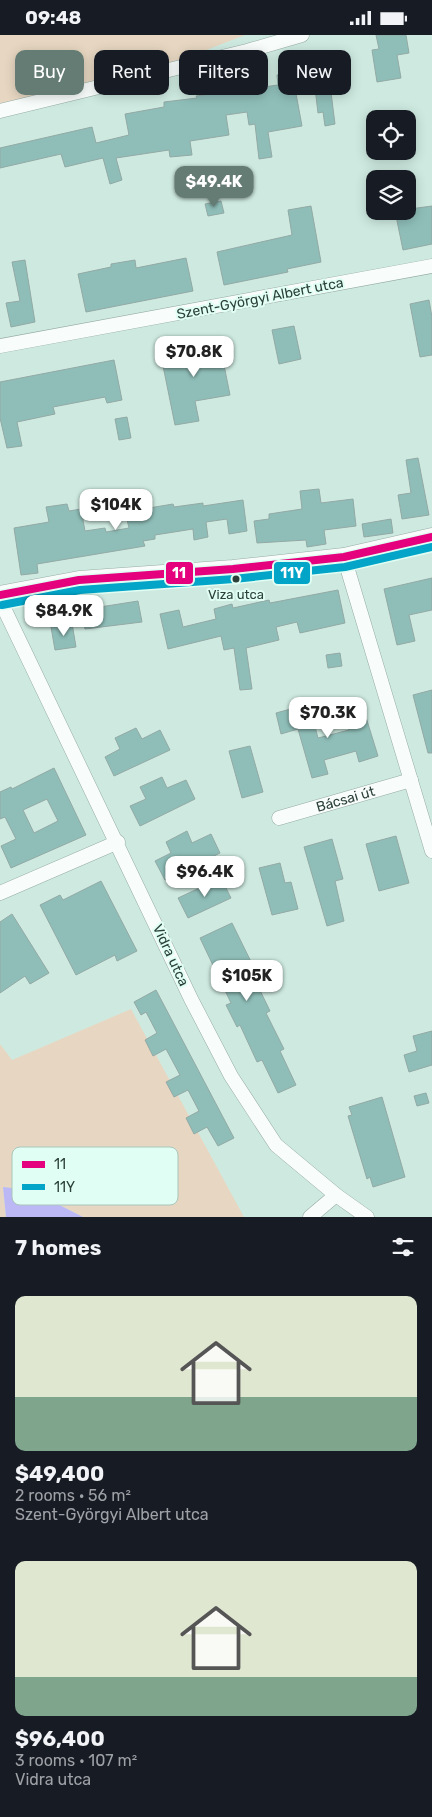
<!DOCTYPE html>
<meta charset="utf-8">
<style>
:root{--surface:#171b24;--page:#20242c;--text:#f1f3f6;--muted:#9ea1a6;--accent:#647c73}
body{margin:0;font-family:Rubik,sans-serif;background:var(--page);color:var(--text);height:100vh;display:flex;flex-direction:column;font-size:19px;white-space:nowrap}
*{box-sizing:border-box;margin:0}
p{font-size:16px;color:var(--muted)}
.icon{flex:none;width:28px;height:28px;fill:none;stroke:currentColor;stroke-width:2;stroke-linecap:round;stroke-linejoin:round}
.map{position:relative;height:1182px;overflow:hidden}
.drawer{display:flex;flex-direction:column;background:var(--surface);flex:1}
.drawer>*{flex:none}
.guide{position:absolute;left:15px;top:15px;width:402px;height:45px;display:flex;gap:10px}
.fabs{position:absolute;left:366px;top:75px;display:grid;gap:10px}
.fabs a{display:grid;place-items:center;width:50px;height:50px;border-radius:10px;background:var(--surface);box-shadow:0 2px 12px #0003;font-size:25px}
.price{position:absolute;translate:-50% -42px;padding:0 11px;border-radius:10px;background:#fff;color:#222;font-size:16px;line-height:32px;filter:drop-shadow(0 1px 2px #0008)}
.price::after{content:'';position:absolute;left:50%;top:30px;width:15px;height:11px;margin-left:-8px;background:inherit;clip-path:polygon(0 0,100% 0,50% 100%)}
.price.on{background:var(--accent);color:#fff}
ul{padding:0;list-style:none}
li{display:grid;align-content:center;gap:10px;height:265px;padding:0 15px}
li span{display:grid;place-items:center;height:155px;border-radius:10px;color:#555}
li>.icon{margin-inline-start:auto}
span .icon{width:90px;height:90px;fill:#fffc;stroke-width:1}
li b{font-size:21px}
h2{display:flex;justify-content:space-between;align-items:center;height:60px;padding:0 15px;font-size:21px}
.tag{padding:0 18px;border-radius:10px;background:var(--surface);box-shadow:0 2px 12px #0003;font-size:18px;line-height:45px}
.tag.on{background:var(--accent);color:#fff}
.status{display:flex;justify-content:space-between;align-items:center;height:35px;padding:0 25px;background:var(--surface);direction:ltr}
.status svg{height:14px;fill:currentColor}
.map>svg:first-child{display:block}
</style>
<div class="status"><b>09:48</b><svg viewBox="0 0 49 12"><path d="M0 12V9h3v3zM5 12V6h3v6zM10 12V3h3v9zM15 12V0h3v12zM26 1h20v11H26zM47 4h2v5h-2z"/></svg></div>
<div class="map">
<svg width="432" height="1182" viewBox="0 0 432 1182">
<rect width="100%" height="100%" fill="#ceeae0"/>
<!-- green -->
<path fill="#e7d7c2" d="M0,0H245L183,24L0,69Z
M131,974L244,1182H83L30,1155L3,1152L6,1182H0V1009L12,1025Z"/>
<!-- water -->
<path fill="#bcb8f5" d="M3,1152L30,1155L83,1182H6Z"/>
<!-- building -->
<path fill="#8fbeb8" stroke="#93a9a5" fill-rule="evenodd" d="M376,0H406L409,18L397,20L401,43L377,47L372,15L379,14Z
M327,26L335,89L325,91L323,77L318,78L312,28Z
M292,37L302,91L268,97L272,122L259,124L255,89L249,90L247,77L226,80L229,100L190,106L192,120L170,122L169,115L116,123L122,145L110,149L103,123L65,132L61,119L0,133V113L92,92L96,108L129,100L125,79L164,72V67L197,63L196,61L278,50L277,40Z
M221,166L224,178L208,181L205,169Z
M311,171L321,227L287,234L288,237L224,250L217,217L292,200L288,175Z
M432,171V209L403,215L395,176Z
M186,223L193,256L86,277L78,239L111,232V229L135,225L136,233Z
M25,225L35,287L11,292L6,268L20,266L12,227Z
M429,265L432,282V320L420,322L410,269Z
M294,291L301,324L279,329L272,295Z
M219,305L230,360L195,366L199,386L175,390L160,316Z
M114,325L122,365L107,368L105,362L53,372L55,379L17,387L22,411L7,413L0,383V347Z
M127,382L131,403L119,405L115,384Z
M418,423L429,480L402,484L398,460L411,458L406,425Z
M319,454L321,468L353,464L356,491L324,495L326,509L307,512L306,505L257,508L254,486L269,484V479L302,474L300,456Z
M243,465L247,496L229,499L227,484L206,487L208,502L194,505L193,494L155,500V504L143,506L145,511L37,529L38,538L21,540L14,493L49,487L46,472L67,469L69,476L81,474L85,496L105,493L106,497L129,493L123,468L135,466L137,475L173,469L174,472L203,468V471Z
M391,484L393,498L364,502L362,489Z
M432,543V575L409,580L415,606L397,610L384,554Z
M338,555L345,588L300,598L297,587L276,592L279,605L246,613L252,654L240,655L234,613L224,615L221,601L168,614L160,579L179,575L183,592L216,584L214,574L232,569L233,573L269,565L270,568Z
M138,566L142,587L85,594L81,572L100,569V572Z
M72,588L76,612L55,615L51,592Z
M340,618L342,631L328,633L326,620Z
M432,655V718H428L413,660Z
M309,669L318,703L349,695L346,685L365,679L378,721L359,727L356,716L324,725L328,739L312,743L298,694L281,699L276,678Z
M136,693L142,704L160,695L170,715L114,741L105,722L120,714L115,703Z
M250,711L263,757L242,763L229,716Z
M54,733L86,800L11,833L1,811L16,804L5,782L0,784V757L11,752L12,754ZM47,764L58,786L34,798L23,775Z
M162,742L167,753L186,745L195,764L140,791L130,771L146,764L140,752Z
M187,796L192,808L211,799L220,818L165,845L155,826L171,818L166,807Z
M396,801L409,848L379,856L366,809Z
M332,804L343,844L335,846L344,886L327,891L304,812Z
M280,828L285,848L291,847L298,874L272,880L259,833Z
M221,843L231,863L188,883L178,863Z
M101,846L137,916L117,926L115,920L76,940L40,870L60,860L63,865Z
M12,879L49,938L30,949L25,941L0,958V887Z
M232,888L259,943L255,945L270,976L266,978L284,1014L280,1016L296,1050L278,1058L262,1025L257,1027L240,990L237,992L226,970L231,968L200,903Z
M156,955L234,1103L218,1111L207,1092L194,1099L186,1083L199,1076L188,1055L174,1062L166,1047L180,1040L166,1014L153,1021L145,1005L157,998L146,977L141,980L134,967Z
M432,996V1030L409,1037L404,1020L417,1016L413,1001Z
M426,1058L429,1068L417,1071L414,1061Z
M382,1062L405,1142L373,1152L370,1142L367,1144L348,1081L352,1080L349,1072Z"/>
<g fill="none" stroke-linecap="round" stroke-linejoin="round">
<!-- minor casing -->
<g stroke="#96aca5" stroke-width="15">
<g id="minor">
<path d="M0,76L247,16L302,0"/>
<path d="M0,311L432,231"/>
<path d="M344,522L432,816"/>
<path d="M0,565L191,964L231,1041L276,1110L336,1160L367,1182"/>
<path id="s1" d="M279,783L411,745"/>
<path d="M0,858L118,807"/>
<path d="M310,1182L336,1160"/>
</g>
</g>
<!-- major casing -->
<g stroke="#96aca5" stroke-width="19">
<path id="major" d="M0,560L79,545L233,534L344,522L432,502"/>
</g>
<!-- minor -->
<use href="#minor" stroke="#f8fcfa" stroke-width="14"/>
<!-- major -->
<use href="#major" stroke="#f8fcfa" stroke-width="18"/>
<!-- bus-1 casing -->
<g stroke="#e0fef3" stroke-width="11">
<path id="bus-1" d="M0,560L79,545L233,534L344,522L432,502"/>
</g>
<!-- bus-2 casing -->
<g stroke="#e0fef3" stroke-width="11">
<path id="bus-2" d="M2,570L80,555L234,544L345,532L432,512"/>
</g>
<!-- bus-1 -->
<use href="#bus-1" stroke="#e5007d" stroke-width="8"/>
<!-- bus-2 -->
<use href="#bus-2" stroke="#02a4c7" stroke-width="8"/>
</g>
<!-- markers -->
<circle fill="#2b4039" stroke="#e0fef3" stroke-width="2" cx="236" cy="544" r="4.5"/>
<g text-anchor="middle" stroke-width="4" stroke-linejoin="round" paint-order="stroke">
<!-- bus labels -->
<g font-size="13" fill="#2b4039" stroke="#e0fef3">
<text x="236" y="564">Viza utca</text>
</g>
<!-- street labels -->
<g font-size="14" fill="#2b4039" stroke="#e0fef3">
<text transform="translate(260 263) rotate(-11)" y="5">Szent-Györgyi Albert utca</text>
<text dy="5" stroke="none"><textPath href="#s1" startOffset="69">Bácsai út</textPath></text>
<text transform="translate(171 920) rotate(65)" y="5">Vidra utca</text>
</g>
</g>
<!-- legend -->
<rect x="12" y="1112" width="166" height="58" rx="8" fill="#e0fef3" stroke="#aac5bb" stroke-width="1"/>
<rect x="22" y="1126" width="23" height="7" fill="#e5007d"/>
<rect x="22" y="1149" width="23" height="6" fill="#02a4c7"/>
<g font-size="14" fill="#2b4039">
<text x="54" y="1134">11</text>
<text x="54" y="1157">11Y</text>
</g>
<g stroke="#e0fef3" stroke-width="2">
<rect x="273" y="526" width="38" height="24" rx="5" fill="#02a4c7"/>
<rect x="165" y="526" width="29" height="24" rx="5" fill="#e5007d"/>
</g>
<g font-size="14" text-anchor="middle" font-weight="bold" fill="#fff">
<text x="292" y="543">11Y</text>
<text x="179" y="543">11</text>
</g>
</svg>
<div class="fabs">
<a><svg class="icon" aria-label="locate" viewBox="0 0 24 24"><circle cx="12" cy="12" r="6"/><path d="M12 2v4M12 18v4M2 12h4M18 12h4"/></svg></a>
<a><svg class="icon" aria-label="layers" viewBox="0 0 24 24"><path d="M12 4l9 5-9 5-9-5zM3 14l9 5 9-5"/></svg></a>
</div>
<b class="price on" style="left:214px;top:173px">$49.4K</b>
<b class="price" style="left:194px;top:343px">$70.8K</b>
<b class="price" style="left:116px;top:496px">$104K</b>
<b class="price" style="left:64px;top:602px">$84.9K</b>
<b class="price" style="left:328px;top:704px">$70.3K</b>
<b class="price" style="left:205px;top:863px">$96.4K</b>
<b class="price" style="left:247px;top:967px">$105K</b>
<div class="guide">
<a class="tag on">Buy</a>
<a class="tag">Rent</a>
<a class="tag">Filters</a>
<a class="tag">New</a>
</div>
</div>
<section class="drawer">
<h2>7 homes<svg class="icon" aria-label="filters" viewBox="0 0 24 24"><path d="M4 7h16M4 17h16"/><circle cx="9" cy="7" r="2"/><circle cx="15" cy="17" r="2"/></svg></h2>
<ul>
<li><span style="background:linear-gradient(#dfe7d0 65%,#7fa58c 0)"><svg class="icon" aria-label="home" viewBox="0 0 24 24"><path d="M3 11l9-7 9 7M6 9v11h12V9"/></svg></span><div><b>$49,400</b><p>2 rooms · 56 m²</p><p>Szent-Györgyi Albert utca</p></div></li>
<li><span style="background:linear-gradient(#dfe7d0 75%,#7fa58c 0)"><svg class="icon" aria-label="home" viewBox="0 0 24 24"><path d="M3 11l9-7 9 7M6 9v11h12V9"/></svg></span><div><b>$96,400</b><p>3 rooms · 107 m²</p><p>Vidra utca</p></div></li>
</ul>
</section>
